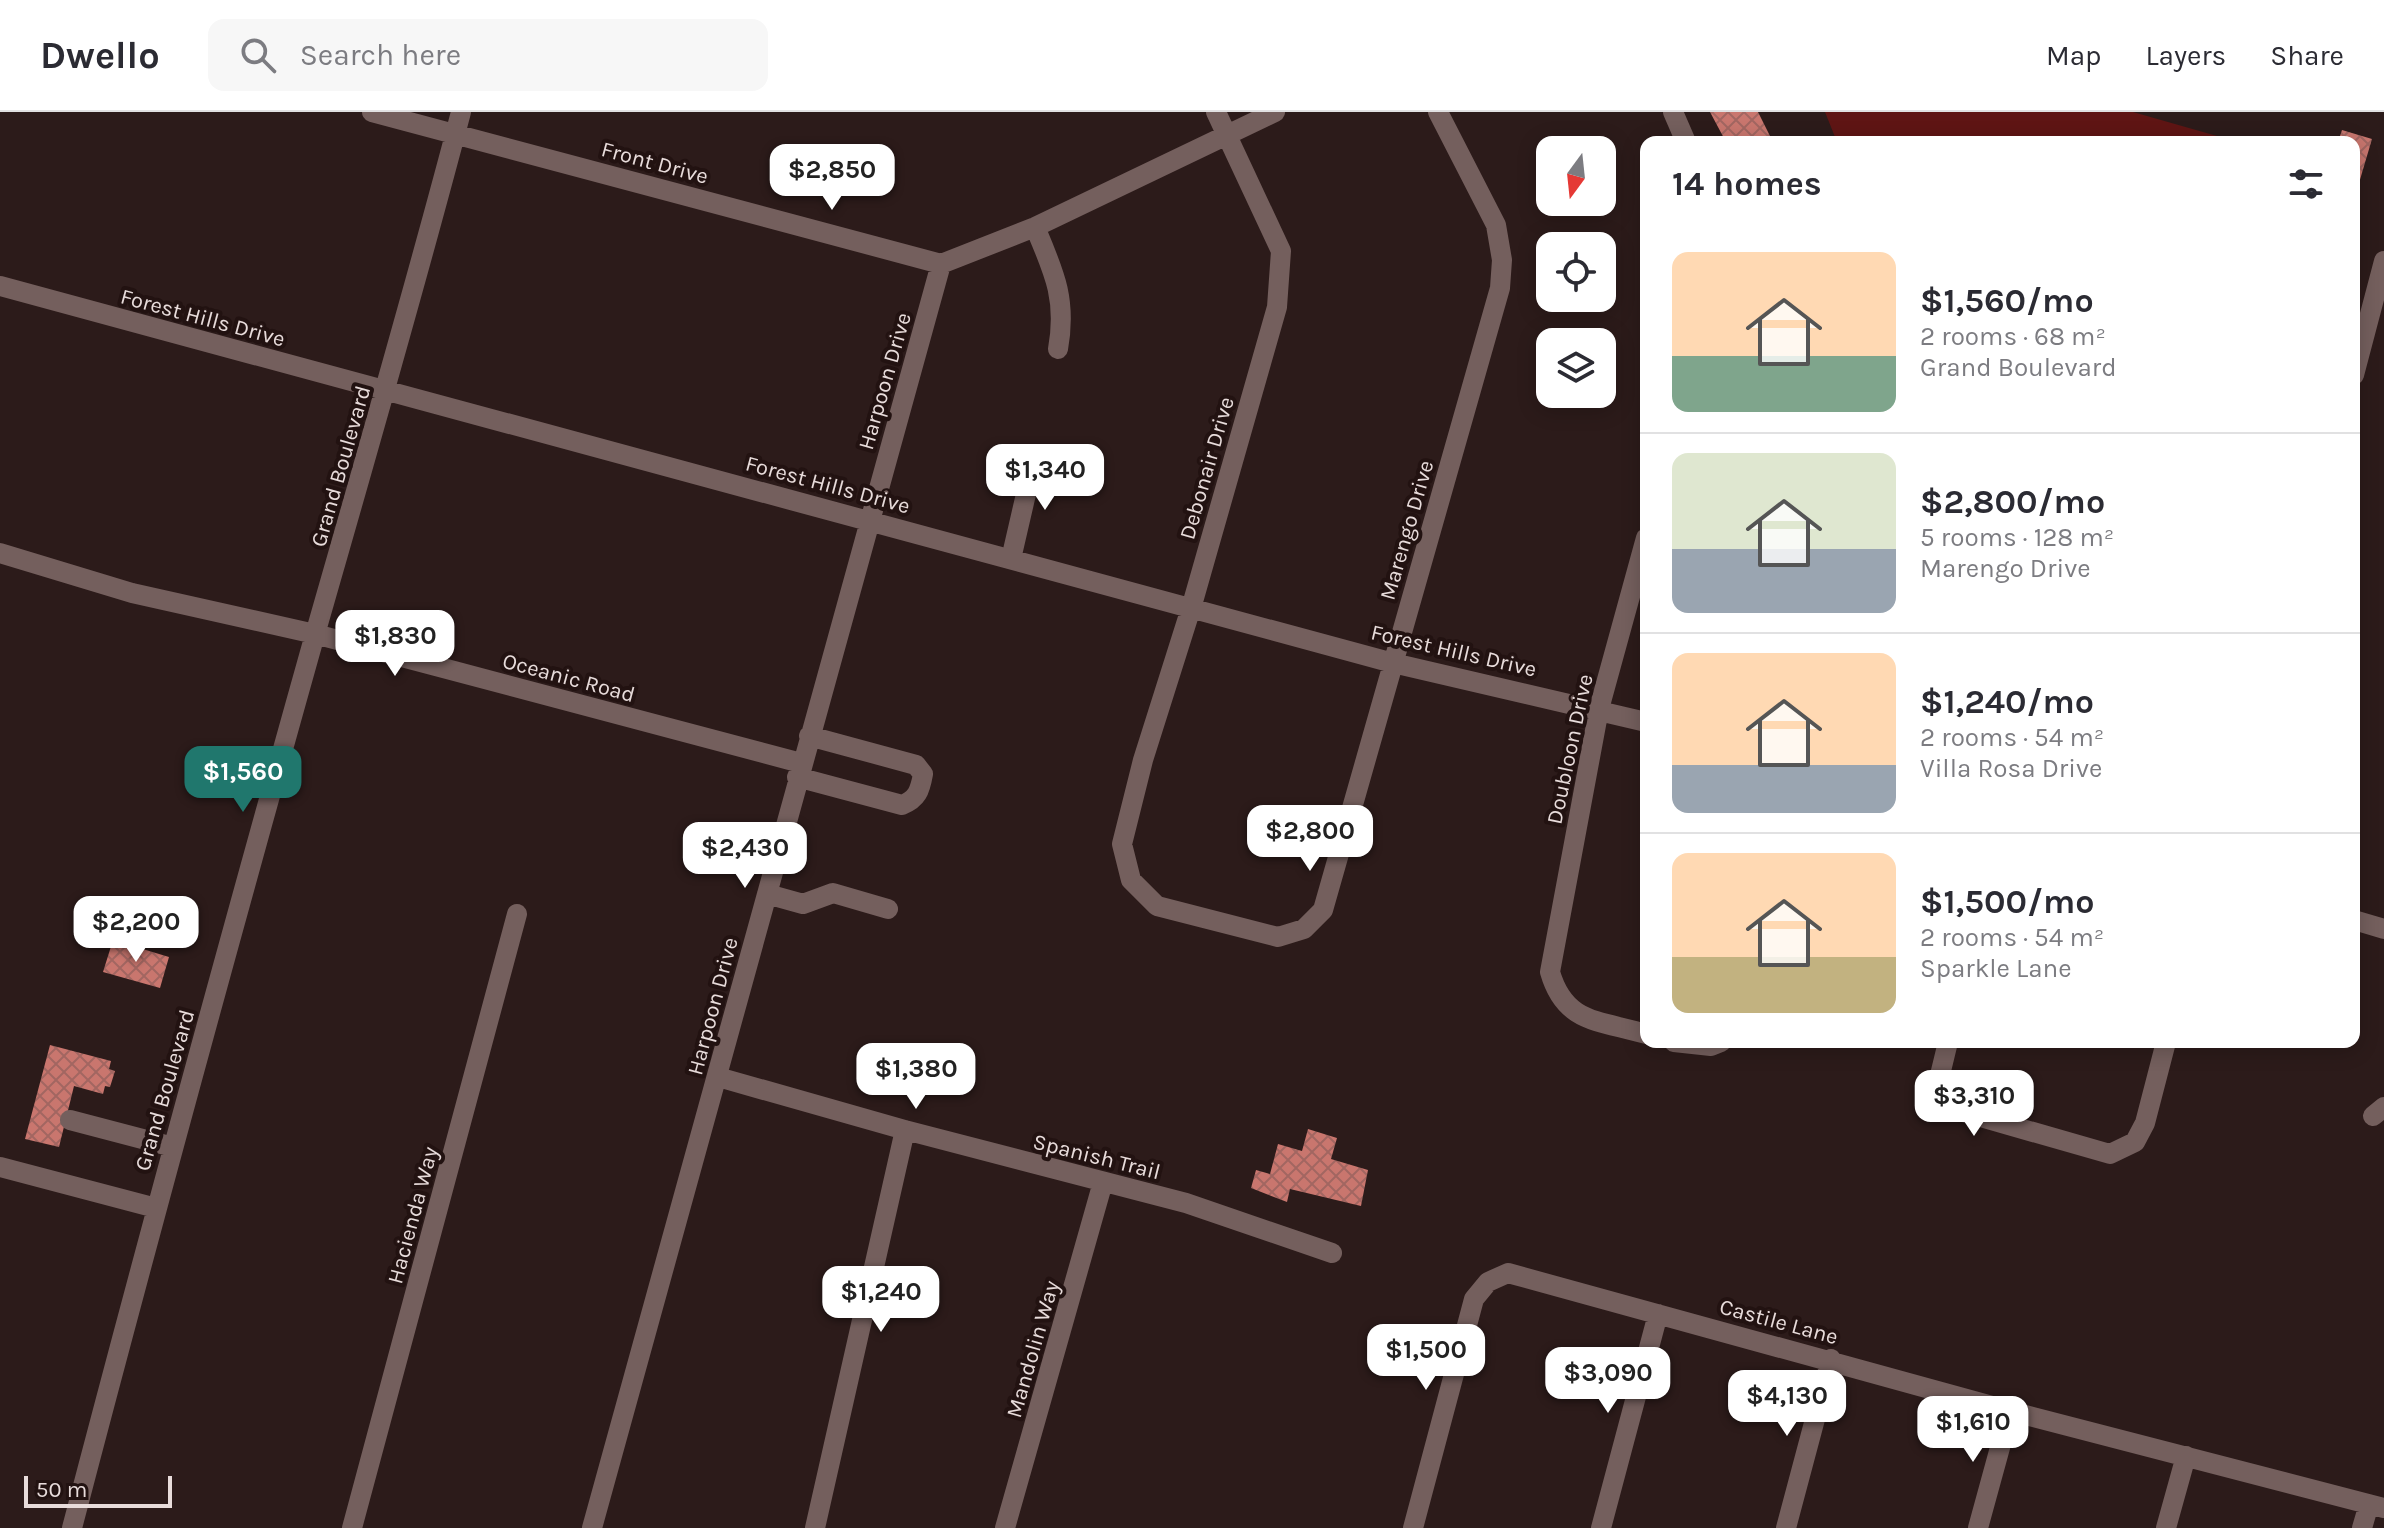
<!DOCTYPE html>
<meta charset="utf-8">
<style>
:root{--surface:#fff;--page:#f7f7f7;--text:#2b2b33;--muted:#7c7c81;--line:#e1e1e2;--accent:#20776d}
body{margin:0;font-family:Karla,sans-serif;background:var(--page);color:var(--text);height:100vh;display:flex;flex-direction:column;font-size:30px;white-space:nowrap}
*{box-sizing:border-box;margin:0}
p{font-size:26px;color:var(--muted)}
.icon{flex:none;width:44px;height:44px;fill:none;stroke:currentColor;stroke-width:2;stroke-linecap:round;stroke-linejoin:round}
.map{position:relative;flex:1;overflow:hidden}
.side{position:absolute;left:1640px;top:24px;width:720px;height:912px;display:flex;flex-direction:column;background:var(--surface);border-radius:16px;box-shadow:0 4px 20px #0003}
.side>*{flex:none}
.needle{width:52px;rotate:195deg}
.buttons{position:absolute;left:1536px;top:24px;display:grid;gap:16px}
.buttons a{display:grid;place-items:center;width:80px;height:80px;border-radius:16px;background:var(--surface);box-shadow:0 4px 20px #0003;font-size:40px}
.scale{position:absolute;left:24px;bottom:20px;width:148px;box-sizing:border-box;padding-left:8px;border:4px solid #e8dcdb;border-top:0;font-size:22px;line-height:28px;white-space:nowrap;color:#e8dcdb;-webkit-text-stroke:6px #221211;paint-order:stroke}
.price{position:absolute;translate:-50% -68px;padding:0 18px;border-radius:16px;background:#fff;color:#222;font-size:26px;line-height:52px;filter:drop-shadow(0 2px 4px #0008)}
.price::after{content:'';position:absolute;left:50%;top:48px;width:24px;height:18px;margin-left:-12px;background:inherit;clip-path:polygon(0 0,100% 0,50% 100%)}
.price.active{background:var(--accent);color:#fff}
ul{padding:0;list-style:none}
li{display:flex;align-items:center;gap:24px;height:200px;padding:0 32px}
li+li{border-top:2px solid var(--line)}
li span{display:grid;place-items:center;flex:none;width:224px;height:160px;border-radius:16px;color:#555}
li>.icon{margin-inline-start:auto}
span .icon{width:96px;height:96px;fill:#fffc;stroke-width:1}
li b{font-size:34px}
h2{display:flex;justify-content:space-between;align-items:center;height:96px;padding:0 32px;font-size:34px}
header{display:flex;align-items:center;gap:48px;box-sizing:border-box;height:112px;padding:0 40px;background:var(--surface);border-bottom:2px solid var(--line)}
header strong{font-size:38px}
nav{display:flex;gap:44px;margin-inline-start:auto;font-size:28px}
.search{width:560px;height:72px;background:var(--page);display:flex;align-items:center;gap:20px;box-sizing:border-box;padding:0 28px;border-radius:16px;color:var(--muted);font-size:30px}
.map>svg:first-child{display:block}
</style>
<header>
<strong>Dwello</strong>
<div class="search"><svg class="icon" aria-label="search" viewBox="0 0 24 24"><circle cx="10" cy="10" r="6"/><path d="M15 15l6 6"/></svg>Search here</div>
<nav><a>Map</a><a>Layers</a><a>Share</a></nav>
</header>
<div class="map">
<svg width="2384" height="1416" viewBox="0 0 2384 1416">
<defs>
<pattern id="building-cross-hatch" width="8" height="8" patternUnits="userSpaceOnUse" patternTransform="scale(2)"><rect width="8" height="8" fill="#c9766e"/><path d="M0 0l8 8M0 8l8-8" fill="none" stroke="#a26661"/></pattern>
</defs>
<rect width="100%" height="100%" fill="#2c1b1a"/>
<!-- water -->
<path fill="#5f1514" d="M1825,0H2133L2238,30H1837Z"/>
<!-- building -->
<path fill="url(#building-cross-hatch)" d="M1710,0H1758L1772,28L1726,30Z
M2342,18L2372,27L2359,71L2354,70V30H2338Z
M113,828L169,845L160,876L103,860Z
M50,933L111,949L109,957L115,959L110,975L105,974L103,982L74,974L59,1035L25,1027Z
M1308,1017L1337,1026L1331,1047L1368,1058L1361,1094L1290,1077L1287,1090L1251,1076L1256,1058L1270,1062L1278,1032L1302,1039Z"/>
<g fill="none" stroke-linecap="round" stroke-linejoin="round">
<!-- minor -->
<path stroke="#745f5d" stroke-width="20" d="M372,0L941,152L1035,115L1275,0
M1216,0L1281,139L1277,195L1192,493L1143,648L1122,732L1131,768L1157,794L1278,825L1304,817L1323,798L1500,176L1502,148L1496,113L1438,0
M1673,0L1686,30
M1035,115C1054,160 1067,187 1058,237
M0,174L1393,551L1646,610
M2354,263L2384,149
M1646,426L1599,597L1550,860C1565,912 1599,908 1646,922
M0,441L132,481L315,522L801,651
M1011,447L1035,343
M797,665L902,693C917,687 920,679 923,662L916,653L809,624
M767,782L803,792L833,781L888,797
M2354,808L2384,817
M1674,930L1711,934L1721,930
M1948,930L1940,963L1949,996L2110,1042L2135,1030L2145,1011L2166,930
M718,965L905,1018L1186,1091L1332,1141
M2373,1004L2384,995
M70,1008L173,1035
M0,1055L156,1096
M72,1416C150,1118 231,822 314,526C364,351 415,176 461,0
M352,1416L517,802
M592,1416L941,152
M815,1416L905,1018
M1005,1416L1103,1070
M1413,1416L1474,1187L1488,1170L1508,1161L2010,1299L2384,1396
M1601,1416L1658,1202
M1786,1416L1831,1247
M1978,1416L2010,1299
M2166,1416L2186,1344
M2362,1416L2369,1392"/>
</g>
<g text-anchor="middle" stroke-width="8" stroke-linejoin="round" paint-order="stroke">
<!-- street labels -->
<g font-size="22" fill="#e8dcdb" stroke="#221211">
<text transform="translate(655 50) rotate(15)" y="8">Front Drive</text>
<text transform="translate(203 205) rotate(15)" y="8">Forest Hills Drive</text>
<text transform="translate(884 269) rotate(-74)" y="8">Harpoon Drive</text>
<text transform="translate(340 354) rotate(-74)" y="8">Grand Boulevard</text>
<text transform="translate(1206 356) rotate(-74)" y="8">Debonair Drive</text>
<text transform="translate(828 372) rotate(15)" y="8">Forest Hills Drive</text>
<text transform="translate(1406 418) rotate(-74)" y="8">Marengo Drive</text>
<text transform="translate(1454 538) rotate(13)" y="8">Forest Hills Drive</text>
<text transform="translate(569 565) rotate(15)" y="8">Oceanic Road</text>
<text transform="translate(1569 637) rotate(-78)" y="8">Doubloon Drive</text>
<text transform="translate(712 894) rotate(-75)" y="8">Harpoon Drive</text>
<text transform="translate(164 978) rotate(-74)" y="8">Grand Boulevard</text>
<text transform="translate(1097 1044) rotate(14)" y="8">Spanish Trail</text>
<text transform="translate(412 1103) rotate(-75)" y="8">Hacienda Way</text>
<text transform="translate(1779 1209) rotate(15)" y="8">Castile Lane</text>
<text transform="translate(1032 1237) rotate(-74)" y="8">Mandolin Way</text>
</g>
</g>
</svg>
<div class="buttons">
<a><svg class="needle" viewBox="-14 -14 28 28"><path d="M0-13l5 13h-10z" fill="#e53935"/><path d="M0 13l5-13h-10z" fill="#7c7c81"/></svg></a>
<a><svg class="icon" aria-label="locate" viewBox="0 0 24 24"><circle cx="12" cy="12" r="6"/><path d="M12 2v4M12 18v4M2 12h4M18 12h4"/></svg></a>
<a><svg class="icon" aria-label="layers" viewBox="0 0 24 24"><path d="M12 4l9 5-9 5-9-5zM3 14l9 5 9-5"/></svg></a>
</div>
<div class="scale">50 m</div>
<b class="price" style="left:832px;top:100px">$2,850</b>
<b class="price" style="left:1045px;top:400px">$1,340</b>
<b class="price" style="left:395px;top:566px">$1,830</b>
<b class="price active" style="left:243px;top:702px">$1,560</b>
<b class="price" style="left:1310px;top:761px">$2,800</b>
<b class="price" style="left:745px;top:778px">$2,430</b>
<b class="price" style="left:136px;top:852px">$2,200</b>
<b class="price" style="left:916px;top:999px">$1,380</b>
<b class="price" style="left:1974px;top:1026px">$3,310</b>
<b class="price" style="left:881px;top:1222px">$1,240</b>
<b class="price" style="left:1426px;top:1280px">$1,500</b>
<b class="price" style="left:1608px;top:1303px">$3,090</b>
<b class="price" style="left:1787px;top:1326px">$4,130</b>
<b class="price" style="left:1973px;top:1352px">$1,610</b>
<section class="side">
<h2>14 homes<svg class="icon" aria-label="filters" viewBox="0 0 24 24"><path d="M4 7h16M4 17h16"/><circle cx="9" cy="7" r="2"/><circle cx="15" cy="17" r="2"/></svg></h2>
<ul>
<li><span style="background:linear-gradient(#ffd9b3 65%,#7fa58c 0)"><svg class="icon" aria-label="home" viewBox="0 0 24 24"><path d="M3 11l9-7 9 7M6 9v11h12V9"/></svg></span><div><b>$1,560/mo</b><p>2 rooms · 68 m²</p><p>Grand Boulevard</p></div></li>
<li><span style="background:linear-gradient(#dfe7d0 60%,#9aa5b1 0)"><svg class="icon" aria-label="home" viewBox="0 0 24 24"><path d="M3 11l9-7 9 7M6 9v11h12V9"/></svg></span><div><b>$2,800/mo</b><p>5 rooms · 128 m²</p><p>Marengo Drive</p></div></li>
<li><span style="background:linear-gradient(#ffd9b3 70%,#9aa5b1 0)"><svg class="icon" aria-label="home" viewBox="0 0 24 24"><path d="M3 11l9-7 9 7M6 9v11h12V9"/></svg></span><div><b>$1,240/mo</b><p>2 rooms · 54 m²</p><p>Villa Rosa Drive</p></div></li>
<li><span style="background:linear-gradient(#ffd9b3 65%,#c2b280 0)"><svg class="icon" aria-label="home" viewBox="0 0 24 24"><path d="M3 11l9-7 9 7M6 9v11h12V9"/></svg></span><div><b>$1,500/mo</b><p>2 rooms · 54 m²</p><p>Sparkle Lane</p></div></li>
</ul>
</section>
</div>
